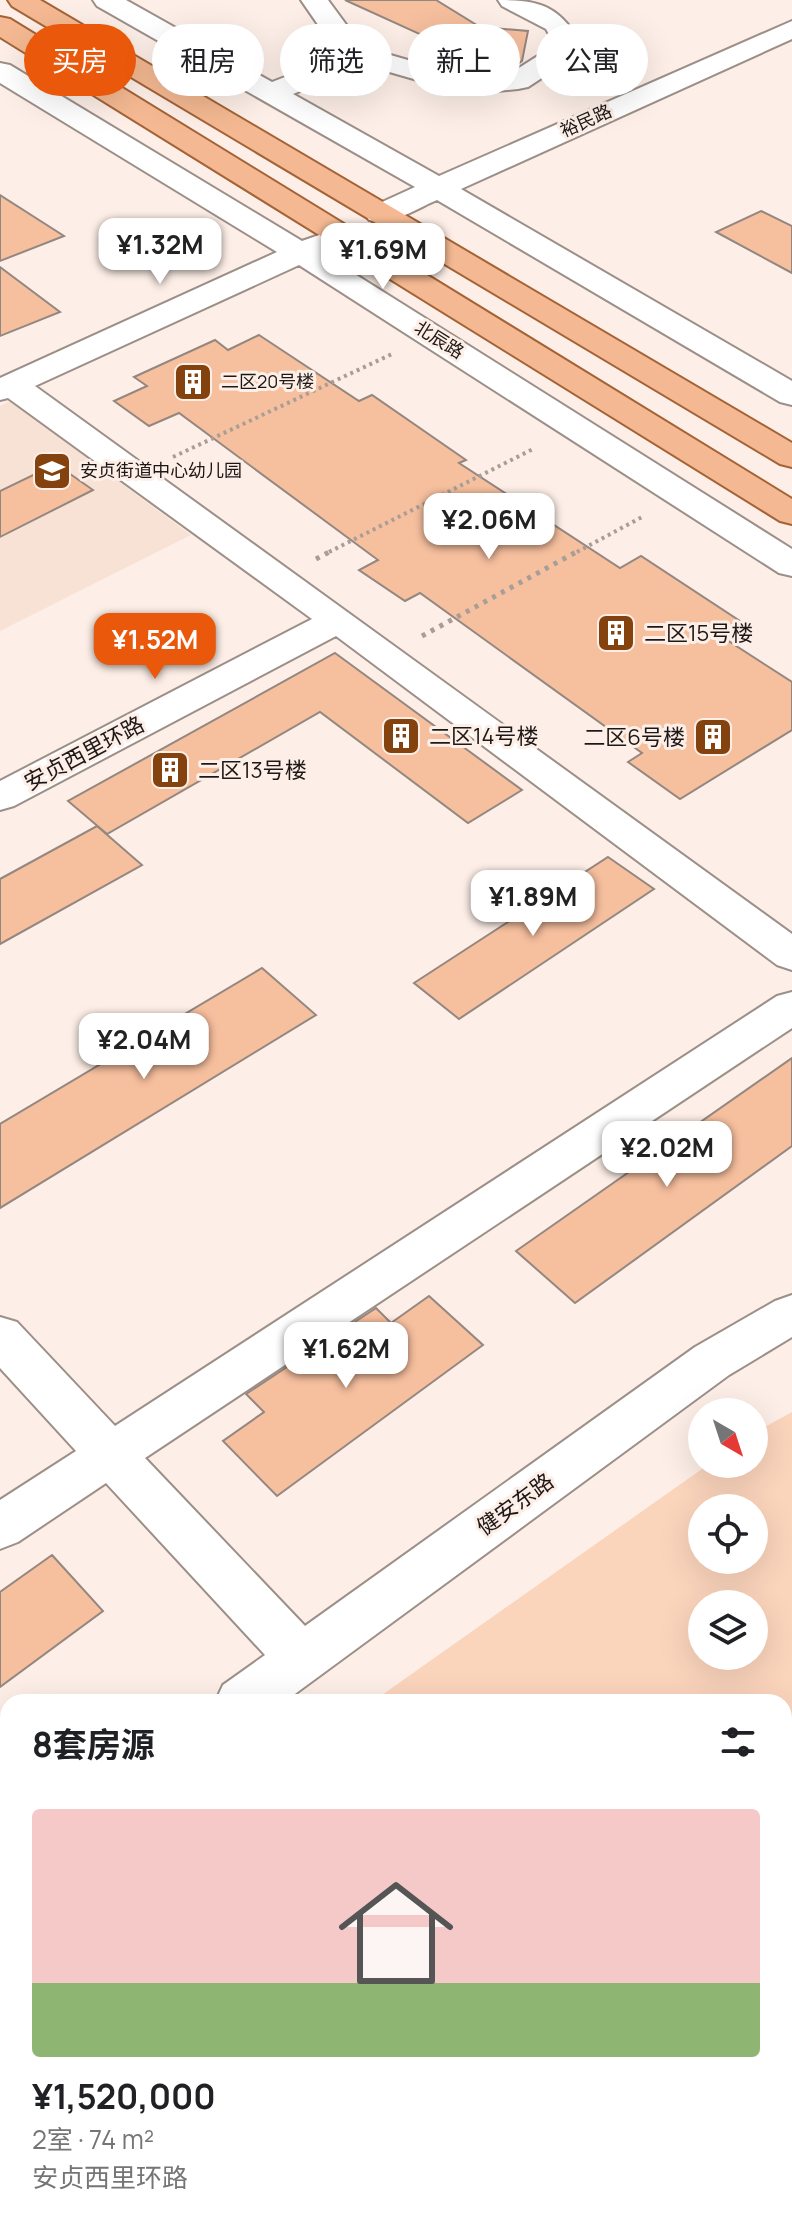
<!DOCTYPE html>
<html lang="zh">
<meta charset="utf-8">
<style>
:root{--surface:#fff;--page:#f6f6f6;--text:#202124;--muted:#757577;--line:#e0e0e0;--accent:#ea580c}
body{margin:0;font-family:Manrope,"Noto Sans SC",sans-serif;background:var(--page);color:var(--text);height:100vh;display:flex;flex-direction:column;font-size:30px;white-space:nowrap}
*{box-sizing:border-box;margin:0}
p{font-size:26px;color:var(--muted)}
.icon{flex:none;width:44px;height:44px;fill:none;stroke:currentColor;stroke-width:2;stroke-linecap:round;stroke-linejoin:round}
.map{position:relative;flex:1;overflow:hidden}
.sheet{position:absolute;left:0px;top:1694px;width:792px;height:538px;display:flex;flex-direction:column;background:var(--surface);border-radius:24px 24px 0 0;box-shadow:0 8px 32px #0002}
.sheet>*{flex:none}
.top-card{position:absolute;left:24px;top:24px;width:744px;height:72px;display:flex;gap:16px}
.needle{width:52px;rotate:141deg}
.buttons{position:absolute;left:688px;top:1398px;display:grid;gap:16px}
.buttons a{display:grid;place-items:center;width:80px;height:80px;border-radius:50%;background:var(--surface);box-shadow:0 8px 32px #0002;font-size:40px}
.price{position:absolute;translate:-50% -68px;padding:0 18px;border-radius:16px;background:#fff;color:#222;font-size:26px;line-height:52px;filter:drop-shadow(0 2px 4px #0008)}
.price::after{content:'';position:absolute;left:50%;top:48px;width:24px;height:18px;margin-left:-12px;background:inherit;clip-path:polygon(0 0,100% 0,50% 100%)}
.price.active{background:var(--accent);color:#fff}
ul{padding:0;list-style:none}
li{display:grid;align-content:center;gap:16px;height:424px;padding:0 32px}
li+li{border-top:2px solid var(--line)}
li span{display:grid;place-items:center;height:248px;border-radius:8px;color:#555}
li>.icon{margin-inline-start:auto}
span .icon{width:144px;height:144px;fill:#fffc;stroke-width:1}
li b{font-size:34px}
h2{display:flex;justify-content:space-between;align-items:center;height:96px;padding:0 32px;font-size:34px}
.tag{padding:0 28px;border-radius:36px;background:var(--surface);box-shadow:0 8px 32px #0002;font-size:28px;line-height:72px}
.tag.active{background:var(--accent);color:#fff}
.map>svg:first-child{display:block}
</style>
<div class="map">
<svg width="792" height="2231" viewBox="0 0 792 2231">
<rect width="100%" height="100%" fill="#fdefe7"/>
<!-- built -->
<path fill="#f8e2d6" d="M10,401L191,535L0,631V406Z"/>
<!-- green -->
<path fill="#fbd4bc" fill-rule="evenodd" d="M792,1412V2231H0V1966L8,1960V2224H784V1702H372L709,1464H754V1433ZM702,1508H754V1560H702ZM702,1604H754V1656H702Z"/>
<!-- building -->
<path fill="#f6bf9e" stroke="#948780" stroke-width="2" d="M345,0H436L480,27L528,31L522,61L510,70L501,71L445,68L431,64L433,40Z
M0,195L64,236L0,261Z
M761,211L792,226V273L716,232Z
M0,267L60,312L0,336Z
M259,335L359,401L372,395L466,460L459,463L620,568L641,556L746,625L724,638L792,682V730L680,799L628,762L642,753L420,593L405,601L359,570L378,560L179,413L149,426L114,401L147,386L134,377L215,340L228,350Z
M56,464L93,490L0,537V491Z
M335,653L522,790L468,823L320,712L107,834L68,801Z
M97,826L142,865L0,944V879Z
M608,857L654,889L459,1019L414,983Z
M262,968L316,1015L0,1208V1124Z
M792,1058V1146L575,1303L516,1251Z
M429,1296L483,1345L277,1496L223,1441L264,1412L246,1394L376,1308L391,1323Z
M52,1555L103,1611L0,1687V1592Z"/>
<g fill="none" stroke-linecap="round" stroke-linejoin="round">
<!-- minor casing -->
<g stroke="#9c8f88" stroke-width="4">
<path id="minor" d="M93,0H126L272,82L344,54L330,42L301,0H328L350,30L373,50L467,77L511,73L555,45L546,29L502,6L498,0C544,0 559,7 584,47L580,53L528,87L518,89L466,94L365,65L293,94L439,176L792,21V39L461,189L792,381V405L780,402L437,200C416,209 392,226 369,220L365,214L369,208L415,187L97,6Z
M0,63L10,65L302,241L322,234L333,237L337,243L323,254L792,549V576L779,573L299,265L35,386L792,934V970L777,965L336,636L14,806L0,810V781L312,619L8,398L0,400V378L277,252L0,83Z
M792,992V1028L145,1458L305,1626L695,1347L775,1301L792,1295V1337L729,1375L284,1702H215L223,1685L265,1655L106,1483L18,1542L0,1549V1500L76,1451L0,1368V1317L17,1322L115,1426L777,996Z
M8,1843V1899L0,1903V1847Z"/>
</g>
<!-- major casing -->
<g stroke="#a46337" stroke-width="4">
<path id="major" d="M8,0H40L792,443V467L780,464L12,6Z
M0,17L10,19L792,499V524L780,521L0,37Z"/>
</g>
<!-- path-far1 -->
<path stroke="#a89e98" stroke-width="4" stroke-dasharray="3 4" stroke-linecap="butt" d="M173,457L392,354
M329,552L535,448
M577,552L642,517"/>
<!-- path -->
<path stroke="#a89e98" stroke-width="5" stroke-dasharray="4 6" stroke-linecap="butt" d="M316,559L333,550
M422,636L580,550"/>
<!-- minor -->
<use href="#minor" fill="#fff" fill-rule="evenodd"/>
<!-- major -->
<use href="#major" fill="#f4b992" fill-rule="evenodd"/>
</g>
<!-- icons -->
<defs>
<g id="building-square" transform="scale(2)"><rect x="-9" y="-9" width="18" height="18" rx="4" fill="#84420f" stroke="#fdefe7"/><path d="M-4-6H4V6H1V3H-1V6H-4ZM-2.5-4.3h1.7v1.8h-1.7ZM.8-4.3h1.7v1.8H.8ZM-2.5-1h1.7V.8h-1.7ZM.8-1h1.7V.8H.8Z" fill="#fff"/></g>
<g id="school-square" transform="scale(2)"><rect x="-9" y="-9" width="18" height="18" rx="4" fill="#84420f" stroke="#fdefe7"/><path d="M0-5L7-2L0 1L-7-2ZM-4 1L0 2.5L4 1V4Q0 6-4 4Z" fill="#fff"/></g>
</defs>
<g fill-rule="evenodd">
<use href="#building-square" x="193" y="382"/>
<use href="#school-square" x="52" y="471"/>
<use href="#building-square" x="616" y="633"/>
<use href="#building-square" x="401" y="736"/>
<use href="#building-square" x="713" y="737"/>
<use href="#building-square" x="170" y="770"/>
</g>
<g text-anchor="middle" stroke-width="6" stroke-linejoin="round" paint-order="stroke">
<!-- far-street labels -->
<g font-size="18" fill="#1d1815" stroke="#fdefe7">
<text transform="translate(586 121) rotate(-24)" y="6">裕民路</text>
<text transform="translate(439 340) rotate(32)" y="6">北辰路</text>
</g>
<!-- far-poi labels -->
<g font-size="18" fill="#1d1815" stroke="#fdefe7" text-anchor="start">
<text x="221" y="388">二区20号楼</text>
<text x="80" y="477">安贞街道中心幼儿园</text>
</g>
<!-- poi labels -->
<g font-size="22" fill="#1d1815" stroke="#fdefe7" text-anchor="start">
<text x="644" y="641">二区15号楼</text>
<text x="429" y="744">二区14号楼</text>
<text x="685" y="745" text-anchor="end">二区6号楼</text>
<text x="198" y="778">二区13号楼</text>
</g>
<!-- street labels -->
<g font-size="22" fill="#1d1815" stroke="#fdefe7">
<text transform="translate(84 753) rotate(-28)" y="8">安贞西里环路</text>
<text transform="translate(515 1504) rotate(-36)" y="8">健安东路</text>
</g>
</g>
</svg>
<div class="buttons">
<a><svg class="needle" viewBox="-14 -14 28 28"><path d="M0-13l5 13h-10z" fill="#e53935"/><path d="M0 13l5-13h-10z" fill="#757577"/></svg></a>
<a><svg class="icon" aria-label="locate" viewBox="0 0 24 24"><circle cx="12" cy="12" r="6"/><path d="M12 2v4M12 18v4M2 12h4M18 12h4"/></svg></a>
<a><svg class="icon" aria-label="layers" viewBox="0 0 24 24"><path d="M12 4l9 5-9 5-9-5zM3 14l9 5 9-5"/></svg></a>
</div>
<b class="price" style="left:160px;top:286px">¥1.32M</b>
<b class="price" style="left:383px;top:291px">¥1.69M</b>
<b class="price" style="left:489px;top:561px">¥2.06M</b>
<b class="price active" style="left:155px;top:681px">¥1.52M</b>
<b class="price" style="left:533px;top:938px">¥1.89M</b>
<b class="price" style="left:144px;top:1081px">¥2.04M</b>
<b class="price" style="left:667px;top:1189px">¥2.02M</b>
<b class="price" style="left:346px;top:1390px">¥1.62M</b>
<div class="top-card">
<a class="tag active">买房</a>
<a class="tag">租房</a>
<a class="tag">筛选</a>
<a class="tag">新上</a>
<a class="tag">公寓</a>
</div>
<section class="sheet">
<h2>8套房源<svg class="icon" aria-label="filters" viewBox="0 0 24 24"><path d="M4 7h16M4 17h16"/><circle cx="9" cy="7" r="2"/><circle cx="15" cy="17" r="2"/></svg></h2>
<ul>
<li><span style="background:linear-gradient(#f6c9c9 70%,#8fb573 0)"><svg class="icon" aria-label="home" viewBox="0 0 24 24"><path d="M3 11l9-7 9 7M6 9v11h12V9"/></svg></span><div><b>¥1,520,000</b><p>2室 · 74 m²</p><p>安贞西里环路</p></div></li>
</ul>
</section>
</div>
